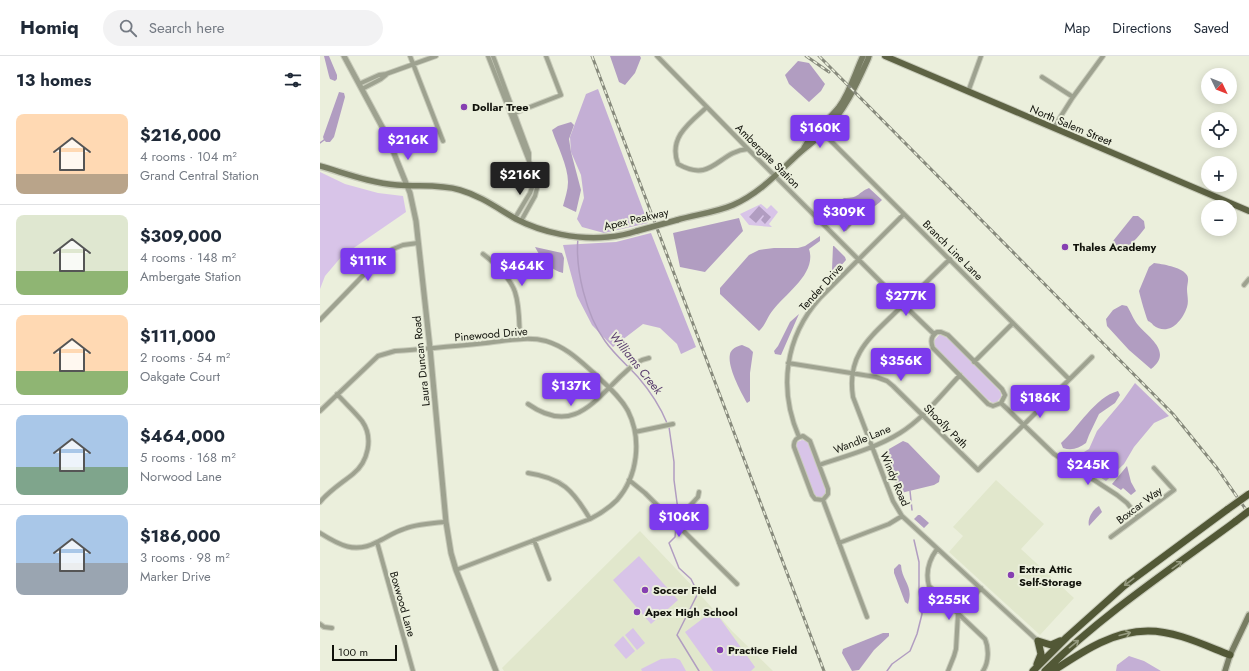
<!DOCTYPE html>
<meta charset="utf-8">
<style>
:root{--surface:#fff;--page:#f2f2f3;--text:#1f2937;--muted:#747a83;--line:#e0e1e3;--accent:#7c3aed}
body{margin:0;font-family:Jost,sans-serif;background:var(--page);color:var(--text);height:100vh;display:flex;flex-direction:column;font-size:15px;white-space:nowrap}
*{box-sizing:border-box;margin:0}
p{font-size:13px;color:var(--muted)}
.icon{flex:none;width:22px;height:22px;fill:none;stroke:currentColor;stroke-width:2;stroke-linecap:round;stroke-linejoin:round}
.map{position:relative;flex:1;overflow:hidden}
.details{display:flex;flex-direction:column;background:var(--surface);width:320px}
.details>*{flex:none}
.needle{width:26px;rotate:133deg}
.fabs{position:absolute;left:881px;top:12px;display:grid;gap:8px}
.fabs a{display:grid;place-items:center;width:36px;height:36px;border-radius:50%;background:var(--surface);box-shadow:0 2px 10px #0003;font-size:20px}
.scale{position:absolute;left:12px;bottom:10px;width:65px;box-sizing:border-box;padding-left:4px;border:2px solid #10110a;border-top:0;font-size:11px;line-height:14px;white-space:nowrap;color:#10110a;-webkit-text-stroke:3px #ebefdc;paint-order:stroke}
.price{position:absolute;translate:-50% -34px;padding:0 9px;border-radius:4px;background:var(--accent);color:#fff;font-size:13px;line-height:26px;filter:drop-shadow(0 1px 2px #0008)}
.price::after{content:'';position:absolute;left:50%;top:24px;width:12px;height:9px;margin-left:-6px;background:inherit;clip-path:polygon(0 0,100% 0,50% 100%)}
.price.current{background:#222;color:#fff}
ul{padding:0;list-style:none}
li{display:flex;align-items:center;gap:12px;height:100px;padding:0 16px}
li+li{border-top:1px solid var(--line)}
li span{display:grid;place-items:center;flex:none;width:112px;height:80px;border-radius:8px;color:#555}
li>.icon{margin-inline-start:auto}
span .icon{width:48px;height:48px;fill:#fffc;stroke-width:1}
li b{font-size:17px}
h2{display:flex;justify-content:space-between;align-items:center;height:48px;padding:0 16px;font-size:17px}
header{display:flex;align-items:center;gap:24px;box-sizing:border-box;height:56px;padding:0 20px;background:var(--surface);border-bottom:1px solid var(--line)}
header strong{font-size:19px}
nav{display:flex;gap:22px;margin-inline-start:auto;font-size:14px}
.search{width:280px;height:36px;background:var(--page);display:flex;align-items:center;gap:10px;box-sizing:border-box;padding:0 14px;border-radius:22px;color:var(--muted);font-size:15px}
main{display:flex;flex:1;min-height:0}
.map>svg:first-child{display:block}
</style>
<header>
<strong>Homiq</strong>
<div class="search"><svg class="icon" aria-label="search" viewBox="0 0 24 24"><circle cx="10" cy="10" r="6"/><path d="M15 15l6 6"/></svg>Search here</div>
<nav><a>Map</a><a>Directions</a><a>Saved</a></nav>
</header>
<main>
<section class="details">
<h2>13 homes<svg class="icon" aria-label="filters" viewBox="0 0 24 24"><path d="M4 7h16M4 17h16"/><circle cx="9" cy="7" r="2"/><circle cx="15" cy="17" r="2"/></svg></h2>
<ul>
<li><span style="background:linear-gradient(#ffd9b3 75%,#b9a48a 0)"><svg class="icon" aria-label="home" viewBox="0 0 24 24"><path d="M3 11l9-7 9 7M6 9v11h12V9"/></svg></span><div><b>$216,000</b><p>4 rooms · 104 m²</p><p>Grand Central Station</p></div></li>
<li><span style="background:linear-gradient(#dfe7d0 70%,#8fb573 0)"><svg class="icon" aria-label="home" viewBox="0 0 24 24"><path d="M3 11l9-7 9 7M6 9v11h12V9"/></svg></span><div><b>$309,000</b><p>4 rooms · 148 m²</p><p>Ambergate Station</p></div></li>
<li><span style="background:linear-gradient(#ffd9b3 70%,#8fb573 0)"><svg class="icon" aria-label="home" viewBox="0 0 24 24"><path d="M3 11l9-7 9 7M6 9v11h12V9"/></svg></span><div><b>$111,000</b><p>2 rooms · 54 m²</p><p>Oakgate Court</p></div></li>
<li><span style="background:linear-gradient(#a9c7e8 65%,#7fa58c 0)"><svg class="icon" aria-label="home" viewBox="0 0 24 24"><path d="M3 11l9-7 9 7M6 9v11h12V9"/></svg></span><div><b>$464,000</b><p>5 rooms · 168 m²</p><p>Norwood Lane</p></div></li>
<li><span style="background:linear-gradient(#a9c7e8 60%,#9aa5b1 0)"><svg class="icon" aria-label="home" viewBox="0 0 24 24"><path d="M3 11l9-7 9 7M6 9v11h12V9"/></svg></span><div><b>$186,000</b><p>3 rooms · 98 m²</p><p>Marker Drive</p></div></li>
</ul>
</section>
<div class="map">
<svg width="929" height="615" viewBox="0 0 929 615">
<rect width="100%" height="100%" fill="#ebefdc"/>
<!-- built -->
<path fill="#e1e7cc" d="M676,424L724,468L701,493L754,542L720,579L629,496L643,480L633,471Z
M320,475L378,536L412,575L453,615H184L182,612Z"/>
<!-- green -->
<path fill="#d8c4e8" d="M0,116L25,128L58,137L83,140L86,156L22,200L5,220L0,233Z
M441,148L447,153L451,149L458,156L449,168L452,171L429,169L420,158Z
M620,278L629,283L678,333L681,337V341L677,346L673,347L667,343L616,292L613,286Z
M482,384L487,385L489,389L503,426L506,437L502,441H497L493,438L476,392L477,386Z
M319,500L358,544L331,568L293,524Z
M394,554L435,611L431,615H393L365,576Z
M313,572L325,587L317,594L305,579Z
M303,580L315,595L306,603L294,589Z
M355,602L360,604L366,615H322L321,613L341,603Z"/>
<!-- forest -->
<path fill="#c4afd5" d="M278,33L328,167L284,177L262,171L257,163L264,142L261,119L251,96L250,81L266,38Z
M331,177L376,291L361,298L357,288L340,272L323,268L293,291L272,269L257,240L243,189L296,186Z
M815,327L849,360L834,367L814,391L804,408L786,425L752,403L769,393L777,375L803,344Z
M809,600L824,605L841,615H796L797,609Z"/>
<!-- water -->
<path fill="#b19dc1" d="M4,0H9L17,19V23L15,25L10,23L9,20Z
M290,0H320L321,2L315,17L305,29L299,26Z
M478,5L489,7L505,28L501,35L489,46L469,28L465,19Z
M19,36L24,37L25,41L14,81L10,86H6L4,84L3,81Z
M251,66L254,69L249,83L251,96L261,134L256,156L243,150C245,142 248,134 248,126C248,110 237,89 232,74L238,70Z
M549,132L562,144C555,152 543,155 536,164C533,168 530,171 526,175H524L516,164L517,157L521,153V144L524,142C540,142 537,137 549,132Z
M439,150L451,161L445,168L441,164L444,160L443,159L436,167L429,161Z
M813,160H818L824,165L825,172C817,182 811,190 799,196L794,190L793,185Z
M419,162L423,175L385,216L360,211L353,177Z
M500,180V185L489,193C497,217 466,237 453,254C447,261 446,269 439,275L400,238V232L429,199L439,194L454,192H478L485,190Z
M513,190H514L525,201L526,204L510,222V220L512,214Z
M215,191L242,197L244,202L243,217C229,213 222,204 215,191Z
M834,207C842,208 861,211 866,218C870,222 867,228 867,233C867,239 869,245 867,251C862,266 848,281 833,269C833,268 829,265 828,265C826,261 820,240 819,235L829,211Z
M802,249L807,250C811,256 813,263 818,269C829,282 853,296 831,313L809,294L787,270L786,263L793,254Z
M479,258L461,299L455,298L454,295L458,290L470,266Z
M422,289L429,292L433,296L430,317V345L427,347C421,336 407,311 410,298C411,293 417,290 422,289Z
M798,335L800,339L795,347L779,358L769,379L766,387C759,392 752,395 743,392L741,387C758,372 775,341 798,335Z
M583,385L588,387L620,420L619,426L614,429L581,437L578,433L566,398L569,393Z
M807,410L811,426L816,435L811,439L803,432L801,434L792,428Z
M779,450L782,456L769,470C767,463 773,453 779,450Z
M598,459H600L609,467L604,472L594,463Z
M579,508L581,509C582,526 594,529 588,548L585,546L574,517V513Z
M563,577H569V580L554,594L539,614L532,615L522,597L523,593Z"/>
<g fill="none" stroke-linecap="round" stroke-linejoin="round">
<!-- stream -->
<path stroke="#b19dc1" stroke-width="1.5" d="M0,87L4,84
M258,182C255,213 266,259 285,285C294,298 307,309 318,321C330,335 340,350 347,367
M349,371L354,406V424L358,454L357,462
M590,435L592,454
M356,470L355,481L349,487L359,512L371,523L378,537L357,579L379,615
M567,615L572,608L590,595L597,578L602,558L599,536V506L594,484"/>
<!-- minor casing -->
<g stroke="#c8cbba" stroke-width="6">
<path id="minor" d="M90,0L123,85
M168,0L218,128L215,140L201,165
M173,0L209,97V104
M337,0L428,93L580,245
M722,21L753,41
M39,28L59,19L66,18L116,0
M42,33L61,23L66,19
M648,36L661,0
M387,51C369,67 348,82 358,108C393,128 398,95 428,93
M192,58L241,39L226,0
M734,71L753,41L783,0
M504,77L508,82L749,323
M195,162L210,137L215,123
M163,198C174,206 191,223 195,236C200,251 199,268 200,283
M924,229L929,223
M579 248a5 5 0 1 1 10 0a5 5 0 1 1-10 0Z
M587,245L630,203
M580,252C552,280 526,297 533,341L573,445L582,460L718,585
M587,252L614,278
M0,264L60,202L73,193L83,189L98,187
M617,276H621L628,279L682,333L685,339L681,347L673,350L668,348L613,292C610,285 611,280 617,276Z
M654,306L693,267
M468,307L556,321L567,325L573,330L658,414L772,301
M681,347L734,398L797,439L807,447L818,461
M208,348C251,378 271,349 301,320C310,312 317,304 329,302
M0,355L58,300L75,295C105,293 136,290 166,287C186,285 207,280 226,285C246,291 259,304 274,317C286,329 300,340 308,355C322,383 318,420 297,444C289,452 280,458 270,463L136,514
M315,376L353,368
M483,380L490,385L508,433V438L503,444L495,443L492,439L474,391C473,385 477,381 483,380Z
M479,381C458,333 465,281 500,242L584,158
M499,409C526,400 556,392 580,377C603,363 621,339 640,319
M208,417C242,422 253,434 270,463
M309,424L325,437L417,528
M503,444L547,561
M0,446C10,434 22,427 33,418C48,406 54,382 42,365C35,356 25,347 17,338
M355,466L378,441L379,436
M0,477C19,489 35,498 57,486C66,482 74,476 84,473C97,468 112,467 126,466
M791,481L854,434L834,412
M214,484L229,523
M57,486L93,615
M519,487L569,468L582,460
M617,493C609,504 605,516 609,530L665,583C669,592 669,606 663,615
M0,568L4,571L12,572
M628,615L634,600L636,593L638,558L661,532"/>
</g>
<!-- tertiary casing -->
<g stroke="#c8cbba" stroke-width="7">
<path id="tertiary" d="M24,0L67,80L90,137L96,165L110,292L126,466L131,497L136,514L176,615"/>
</g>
<!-- secondary casing -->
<g stroke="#c8cbba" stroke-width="8">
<path id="secondary" d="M484,92C492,76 508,65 519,51C530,36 535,17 543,0
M0,110C25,117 50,127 77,129C98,131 119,128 140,134C161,140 177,152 196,163C223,177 258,184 288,181C298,180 308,178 317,175
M357,164C374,159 397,156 413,149C438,138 456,119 475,101C484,92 494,86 503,77C524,56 536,30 548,3L549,0
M905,615L910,599L929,559"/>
</g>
<!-- primary casing -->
<g stroke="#c8cbba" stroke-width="8">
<path id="primary" d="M565,0L929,155"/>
</g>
<!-- trunk casing -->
<g stroke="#c8cbba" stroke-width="9">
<path id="trunk" d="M718,585L731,589L740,585
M717,608L721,598L718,585
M713,615L747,581L804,530L908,453
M725,615C783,558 851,513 916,465
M733,615C762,596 792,575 828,575C856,575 884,589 910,599"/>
</g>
<!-- minor -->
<use href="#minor" stroke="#9ea290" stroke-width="4"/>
<!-- tertiary -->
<use href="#tertiary" stroke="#9ea290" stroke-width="5"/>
<!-- secondary -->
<use href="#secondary" stroke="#787d63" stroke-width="5.5"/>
<!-- primary -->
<use href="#primary" stroke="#5e6344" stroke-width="6"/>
<!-- trunk -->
<use href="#trunk" stroke="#525836" stroke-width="7"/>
<!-- rail casing -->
<g stroke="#878a7c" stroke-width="3">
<path id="rail" d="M272,0L504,615
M486,0L509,16
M499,0L853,358L897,412L929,458"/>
</g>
<!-- rail -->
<use href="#rail" stroke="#ebefdc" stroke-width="1.5" stroke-dasharray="4.5" stroke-linecap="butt"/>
<!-- secondary-bridge casing -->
<g stroke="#c8cbba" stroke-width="8" stroke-linecap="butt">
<path id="secondary-bridge" d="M317,175L357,164"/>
</g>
<!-- trunk-bridge casing -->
<g stroke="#c8cbba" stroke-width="9" stroke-linecap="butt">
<path id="trunk-bridge" d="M908,453L929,438
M916,465L929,455"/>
</g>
<!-- secondary-bridge -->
<use href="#secondary-bridge" stroke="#787d63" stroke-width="5.5"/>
<!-- trunk-bridge -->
<use href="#trunk-bridge" stroke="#525836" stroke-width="7"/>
</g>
<!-- one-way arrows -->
<defs><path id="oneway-shaft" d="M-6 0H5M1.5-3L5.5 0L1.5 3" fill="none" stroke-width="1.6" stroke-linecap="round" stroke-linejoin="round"/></defs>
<g stroke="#979c81">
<use href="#oneway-shaft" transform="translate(857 509) rotate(-36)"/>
<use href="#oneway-shaft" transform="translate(809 526) rotate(143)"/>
<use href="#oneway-shaft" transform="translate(805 578) rotate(-15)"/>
<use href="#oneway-shaft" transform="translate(754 588) rotate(-39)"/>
</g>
<!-- markers -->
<g fill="#863fb1" stroke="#ebefdc" stroke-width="1.5">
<circle cx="144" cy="51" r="4"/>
<circle cx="745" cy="191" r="4"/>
<circle cx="691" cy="519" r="4"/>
<circle cx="325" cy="534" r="4"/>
<circle cx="317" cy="556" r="4"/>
<circle cx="400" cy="594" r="4"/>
</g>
<g text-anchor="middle" stroke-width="4" stroke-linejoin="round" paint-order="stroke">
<!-- poi labels -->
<g font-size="11" font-weight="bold" fill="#10110a" stroke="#ebefdc" text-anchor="start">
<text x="152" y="55">Dollar Tree</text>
<text x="753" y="195">Thales Academy</text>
<text x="699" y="517">Extra Attic<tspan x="699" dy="13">Self-Storage</tspan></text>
<text x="333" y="538">Soccer Field</text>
<text x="325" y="560">Apex High School</text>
<text x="408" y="598">Practice Field</text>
</g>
<!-- street labels -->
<g font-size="11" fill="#10110a" stroke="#ebefdc">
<text transform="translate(751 69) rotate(23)" y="4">North Salem Street</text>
<text transform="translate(448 100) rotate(45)" y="4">Ambergate Station</text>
<text transform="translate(316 163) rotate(-13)" y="4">Apex Peakway</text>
<text transform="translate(633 194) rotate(45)" y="4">Branch Line Lane</text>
<text transform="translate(501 231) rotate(-48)" y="4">Tender Drive</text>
<text transform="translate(171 278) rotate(-5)" y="4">Pinewood Drive</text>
<text transform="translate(101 305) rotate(-96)" y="4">Laura Duncan Road</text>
<text transform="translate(626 370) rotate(45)" y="4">Shoofly Path</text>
<text transform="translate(542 383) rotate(-22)" y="4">Wandle Lane</text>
<text transform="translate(575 423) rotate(67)" y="4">Windy Road</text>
<text transform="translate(819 449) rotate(-37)" y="4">Boxcar Way</text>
<text transform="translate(83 548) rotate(74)" y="4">Boxwood Lane</text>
</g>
<!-- water labels -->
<g font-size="12" font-style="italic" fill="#583b6d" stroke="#ebefdc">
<text transform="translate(316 307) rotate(51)" y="4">Williams Creek</text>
</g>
</g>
</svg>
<div class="fabs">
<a><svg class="needle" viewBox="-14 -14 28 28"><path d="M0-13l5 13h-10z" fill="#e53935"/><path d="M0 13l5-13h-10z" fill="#747a83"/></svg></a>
<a><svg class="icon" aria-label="locate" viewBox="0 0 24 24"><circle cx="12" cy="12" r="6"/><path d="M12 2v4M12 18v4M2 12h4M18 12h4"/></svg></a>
<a>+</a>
<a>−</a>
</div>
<div class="scale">100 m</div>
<b class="price" style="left:500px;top:93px">$160K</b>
<b class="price" style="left:88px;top:105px">$216K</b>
<b class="price current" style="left:200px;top:140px">$216K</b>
<b class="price" style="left:524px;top:177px">$309K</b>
<b class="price" style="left:48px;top:226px">$111K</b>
<b class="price" style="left:202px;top:231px">$464K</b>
<b class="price" style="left:586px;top:261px">$277K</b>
<b class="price" style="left:581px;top:326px">$356K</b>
<b class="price" style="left:251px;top:351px">$137K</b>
<b class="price" style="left:720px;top:363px">$186K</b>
<b class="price" style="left:768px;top:430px">$245K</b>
<b class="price" style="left:359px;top:482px">$106K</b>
<b class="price" style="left:629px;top:565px">$255K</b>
</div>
</main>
